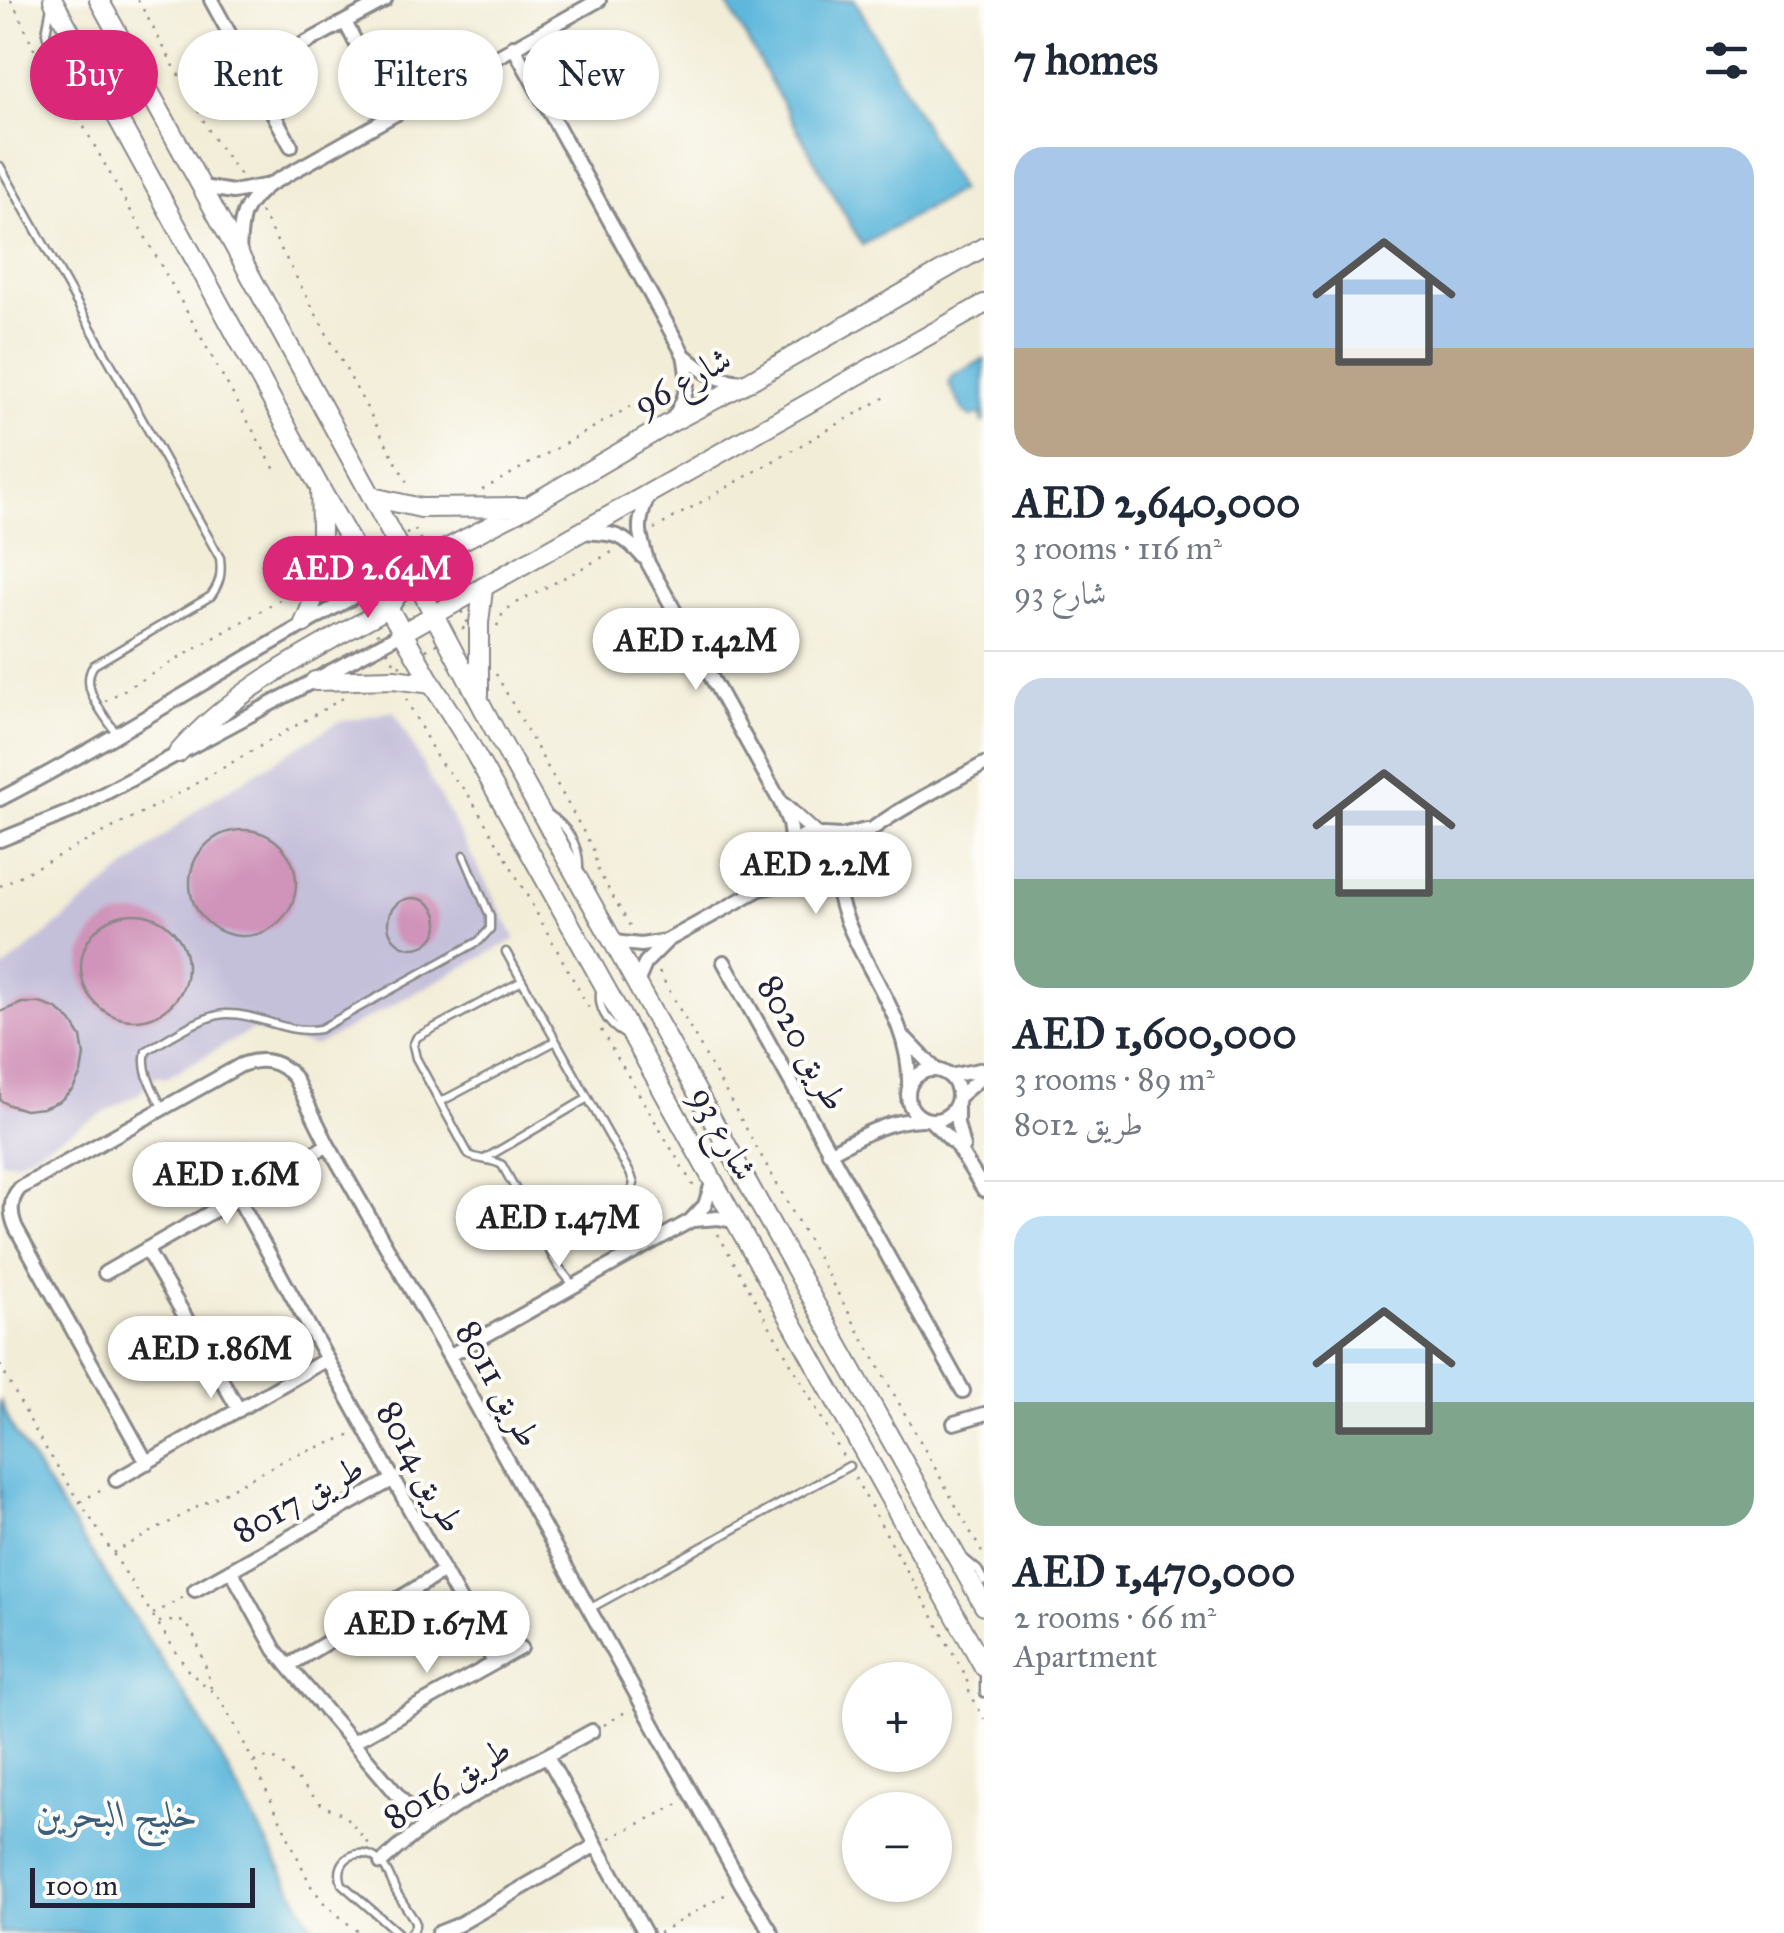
<!DOCTYPE html>
<meta charset="utf-8">
<style>
:root{--surface:#fff;--page:#f2f2f3;--text:#1f2937;--muted:#747a83;--line:#e0e1e3;--accent:#db2777}
body{margin:0;font-family:"IM FELL Great Primer",Amiri,serif;background:var(--page);color:var(--text);height:100vh;display:flex;flex-direction:column;font-size:38px;white-space:nowrap}
*{box-sizing:border-box;margin:0}
p{font-size:32px;color:var(--muted)}
.icon{flex:none;width:55px;height:55px;fill:none;stroke:currentColor;stroke-width:2;stroke-linecap:round;stroke-linejoin:round}
.map{position:relative;flex:1;overflow:hidden}
.details{display:flex;flex-direction:column;background:var(--surface);width:800px}
.details>*{flex:none}
.guide{position:absolute;left:30px;top:30px;width:802px;height:90px;display:flex;gap:20px}
.tools{position:absolute;left:842px;top:1662px;display:grid;gap:20px}
.tools a{display:grid;place-items:center;width:110px;height:110px;border-radius:50%;background:var(--surface);box-shadow:0 2px 8px #0004;font-size:50px}
.scale{position:absolute;left:30px;bottom:25px;width:225px;box-sizing:border-box;padding-left:10px;border:5px solid #22223b;border-top:0;font-size:28px;line-height:35px;white-space:nowrap;color:#22223b;-webkit-text-stroke:8px #fdfcf7;paint-order:stroke}
.price{position:absolute;translate:-50% -85px;padding:0 22px;border-radius:35px;background:#fff;color:#222;font-size:32px;line-height:65px;filter:drop-shadow(0 2px 5px #0008)}
.price::after{content:'';position:absolute;left:50%;top:60px;width:30px;height:22px;margin-left:-15px;background:inherit;clip-path:polygon(0 0,100% 0,50% 100%)}
.price.on{background:var(--accent);color:#fff}
ul{padding:0;list-style:none}
li{display:grid;align-content:center;gap:20px;height:530px;padding:0 30px}
li+li{border-top:2px solid var(--line)}
li span{display:grid;place-items:center;height:310px;border-radius:30px;color:#555}
li>.icon{margin-inline-start:auto}
span .icon{width:180px;height:180px;fill:#fffc;stroke-width:1}
li b{font-size:42px}
h2{display:flex;justify-content:space-between;align-items:center;height:120px;padding:0 30px;font-size:42px}
.tag{padding:0 35px;border-radius:45px;background:var(--surface);box-shadow:0 2px 8px #0004;font-size:35px;line-height:90px}
.tag.on{background:var(--accent);color:#fff}
main{display:flex;flex:1;min-height:0}
.map>svg:first-child{display:block}
</style>
<main>
<div class="map">
<svg width="984" height="1933" viewBox="0 0 984 1933">
<rect width="100%" height="100%" fill="#fdfcf7"/>
<filter id="ink" filterUnits="userSpaceOnUse"><feTurbulence type="fractalNoise" baseFrequency=".01" numOctaves="2"/><feDisplacementMap in="SourceGraphic" scale="20" xChannelSelector="R" yChannelSelector="G"/><feConvolveMatrix kernelMatrix="1 2 1 2 8 2 1 2 1" color-interpolation-filters="sRGB"/></filter>
<filter id="wash" filterUnits="userSpaceOnUse"><feTurbulence type="fractalNoise" baseFrequency=".0048" numOctaves="4" result="noise"/><feDisplacementMap in="SourceGraphic" scale="40" xChannelSelector="R" yChannelSelector="G"/><feGaussianBlur stdDeviation="2.25" result="paint"/><feColorMatrix in="noise" values="0 0 0 0 0 0 0 0 0 0 0 0 0 0 0 0 0 1.4 0 .05"/><feComposite in="paint" operator="in"/></filter>
<g filter="url(#wash)">
<rect width="100%" height="100%" fill="#f2edd7"/>
<!-- industrial -->
<path fill="#c5c0da" d="M394,711L516,939L315,1046L252,1030L166,1078L157,1076L148,1080L141,1092L16,1162L0,1161V972L201,806L338,722Z"/>
<!-- water -->
<path fill="#5eb8dc" stroke="#406d8c" stroke-width="2.5" d="M725,0H855L960,190L862,245Z
M984,359V424L980,414L971,417L964,412L949,384L953,376Z
M0,1400L12,1428L62,1508L199,1717L310,1922L322,1933H0Z"/>
<g id="blocks">
<!-- building -->
<path fill="#d093b9" d="M190 883a53 53 0 1 1 106 0a53 53 0 1 1-106 0Z
M388 923a25 25 0 1 1 50 0a25 25 0 1 1-50 0Z
M81 967a53 53 0 1 1 106 0a53 53 0 1 1-106 0Z
M22,1003H40L57,1009L71,1021L81,1037L84,1055L81,1073L73,1089L60,1101L43,1108L25,1110L9,1105L0,1100V1012Z"/>
</g>
</g>
<g filter="url(#ink)">
<use href="#blocks" fill-opacity="0" stroke="#8a8889" stroke-width="2.5"/>
<g fill="none" stroke-linecap="round" stroke-linejoin="round">
<!-- lane casing -->
<g stroke="#8a8889" stroke-width="11">
<path id="lane" d="M51,6L46,33L50,49L66,75L73,80L92,83
M0,166L220,558C222,574 220,583 211,596L94,665C78,687 104,714 116,733
M547,813C566,825 580,845 579,868
M506,952L631,1175L634,1184L631,1191L544,1239
M522,981L417,1037L413,1045L416,1058L469,1155C480,1161 491,1158 502,1165L558,1266L573,1285
M601,987C596,1006 607,1025 624,1034
M440,1102L556,1041
M162,1107C153,1089 141,1071 146,1051C168,1039 202,1015 226,1014C259,1013 285,1035 320,1029L479,941L490,929V916L464,855
M486,1158L588,1098
M965,1559L978,1570L984,1581
M589,1609L849,1466
M984,1668V1693
M398,1933L342,1884C332,1856 364,1844 381,1863C389,1871 392,1884 397,1893C403,1903 409,1912 415,1921V1927L410,1933"/>
</g>
<!-- street casing -->
<g stroke="#8a8889" stroke-width="18">
<path id="street" d="M211,0L291,146
M345,22L393,114
M513,46L684,355C690,384 688,395 672,420
M252,72L385,0
M203,187L233,192L264,186
M239,253C241,218 239,210 267,186L599,0
M684,355C705,374 717,381 746,382
M649,494C636,524 638,532 648,563L781,803L789,823L792,845
M582,532C615,534 621,532 643,557
M0,799C128,733 248,652 376,585
M784,805L815,833
M789 858a24 24 0 1 1 48 0a24 24 0 1 1-48 0Z
M823,835L841,836L866,830
M0,840L72,811L402,633
M837,861C868,822 940,789 984,764
M835,868C838,947 912,1005 909,1085
M760,889L803,880
M613,942L641,945L666,941
M724,962L963,1391
M636,985L646,962L668,940L758,890L775,874L789,856
M906,1039L935,1069
M908 1095a25 25 0 1 1 50 0a25 25 0 1 1-50 0Z
M950,1076L984,1069
M958,1097L984,1075
M957,1105V1123L963,1147
M931,1121L956,1145L984,1190
M829,1153C860,1136 887,1120 923,1119
M237,1196L494,1662
M693,1220L718,1218L737,1222
M146,1249L239,1410
M105,1273L328,1145
M449,1356L690,1221L705,1205L713,1180
M954,1423L984,1414
M147,1463L16,1228C10,1214 9,1200 20,1188L241,1065C262,1057 279,1060 294,1077L328,1145L449,1356L742,1885L772,1933
M116,1480L327,1359
M231,1570L275,1650L288,1666L424,1826
M195,1590L394,1479
M288,1666L444,1571
M353,1742L521,1648
M547,1756L645,1933
M381,1863C441,1805 521,1771 592,1731
M438,1933L458,1925L596,1845"/>
</g>
<!-- secondary casing -->
<g stroke="#8a8889" stroke-width="22">
<path id="secondary" d="M53,0L320,488L432,684L468,741L984,1667
M99,0L372,497L493,727L984,1606
M372,497L421,508L522,507
M376,585L527,507L670,423L748,382L984,247
M304,623C326,578 321,537 320,488
M402,633L984,304
M315,681L394,679L432,684
M479,695V623L483,589
M178,753C236,687 313,650 388,608L403,587L409,566"/>
</g>
<!-- path -->
<path stroke="#8a8889" stroke-width="2.5" stroke-dasharray="2.5 8" stroke-linecap="butt" d="M11,0C25,25 34,53 48,76C55,87 66,97 74,109L275,470
M138,0L213,138L241,176
M261,212L409,486
M482,490L671,384
M415,529L469,625L397,667L342,571Z
M654,529L889,395
M497,626L502,615L511,606L614,551
M496,674L593,849L598,871L633,931
M406,699L438,760L468,794L508,861L590,1010
M105,701L297,590
M0,886L176,795L345,697
M659,972L984,1556
M601,1030L694,1187
M718,1234L844,1458
M0,1365L41,1441L189,1672L217,1695L239,1732L311,1886L325,1904L359,1933
M855,1478L966,1676L969,1691L984,1719
M80,1502L102,1489
M113,1553L288,1458L352,1435
M153,1614L185,1596
M159,1622C166,1622 179,1619 185,1623C195,1631 209,1675 211,1688
M604,1725L627,1711
M254,1762L267,1758L278,1760L322,1805L344,1815L370,1845
M610,1838L679,1804
M659,1933L728,1893"/>
<!-- lane -->
<use href="#lane" stroke="#fff" stroke-width="6"/>
<!-- street -->
<use href="#street" stroke="#fff" stroke-width="12"/>
<!-- secondary -->
<use href="#secondary" stroke="#fff" stroke-width="18"/>
</g>
</g>
<g text-anchor="middle" stroke-width="8" stroke-linejoin="round" paint-order="stroke">
<!-- street labels -->
<g font-size="35" fill="#22223b" stroke="#fdfcf7">
<text transform="translate(682 381) rotate(-29)" y="12">شارع 96</text>
<text transform="translate(803 1043) rotate(61)" y="12">طريق 8020</text>
<text transform="translate(724 1133) rotate(61)" y="12">شارع 93</text>
<text transform="translate(499 1384) rotate(61)" y="12">طريق 8011</text>
<text transform="translate(421 1467) rotate(61)" y="12">طريق 8014</text>
<text transform="translate(298 1499) rotate(-29)" y="12">طريق 8017</text>
<text transform="translate(447 1783) rotate(-32)" y="12">طريق 8016</text>
</g>
<!-- water labels -->
<g font-size="38" font-style="italic" fill="#3a5e7b" stroke="#fdfcf7">
<text x="117" y="1827">خليج البحرين</text>
</g>
</g>
</svg>
<div class="tools">
<a>+</a>
<a>−</a>
</div>
<div class="scale">100 m</div>
<b class="price on" style="left:368px;top:621px">AED 2.64M</b>
<b class="price" style="left:696px;top:693px">AED 1.42M</b>
<b class="price" style="left:816px;top:917px">AED 2.2M</b>
<b class="price" style="left:227px;top:1227px">AED 1.6M</b>
<b class="price" style="left:559px;top:1270px">AED 1.47M</b>
<b class="price" style="left:211px;top:1401px">AED 1.86M</b>
<b class="price" style="left:427px;top:1676px">AED 1.67M</b>
<div class="guide">
<a class="tag on">Buy</a>
<a class="tag">Rent</a>
<a class="tag">Filters</a>
<a class="tag">New</a>
</div>
</div>
<section class="details">
<h2>7 homes<svg class="icon" aria-label="filters" viewBox="0 0 24 24"><path d="M4 7h16M4 17h16"/><circle cx="9" cy="7" r="2"/><circle cx="15" cy="17" r="2"/></svg></h2>
<ul>
<li><span style="background:linear-gradient(#a9c7e8 65%,#b9a48a 0)"><svg class="icon" aria-label="home" viewBox="0 0 24 24"><path d="M3 11l9-7 9 7M6 9v11h12V9"/></svg></span><div><b>AED 2,640,000</b><p>3 rooms · 116 m²</p><p>شارع 93</p></div></li>
<li><span style="background:linear-gradient(#c9d6e8 65%,#7fa58c 0)"><svg class="icon" aria-label="home" viewBox="0 0 24 24"><path d="M3 11l9-7 9 7M6 9v11h12V9"/></svg></span><div><b>AED 1,600,000</b><p>3 rooms · 89 m²</p><p>طريق 8012</p></div></li>
<li><span style="background:linear-gradient(#bfe0f5 60%,#7fa58c 0)"><svg class="icon" aria-label="home" viewBox="0 0 24 24"><path d="M3 11l9-7 9 7M6 9v11h12V9"/></svg></span><div><b>AED 1,470,000</b><p>2 rooms · 66 m²</p><p>Apartment</p></div></li>
</ul>
</section>
</main>
